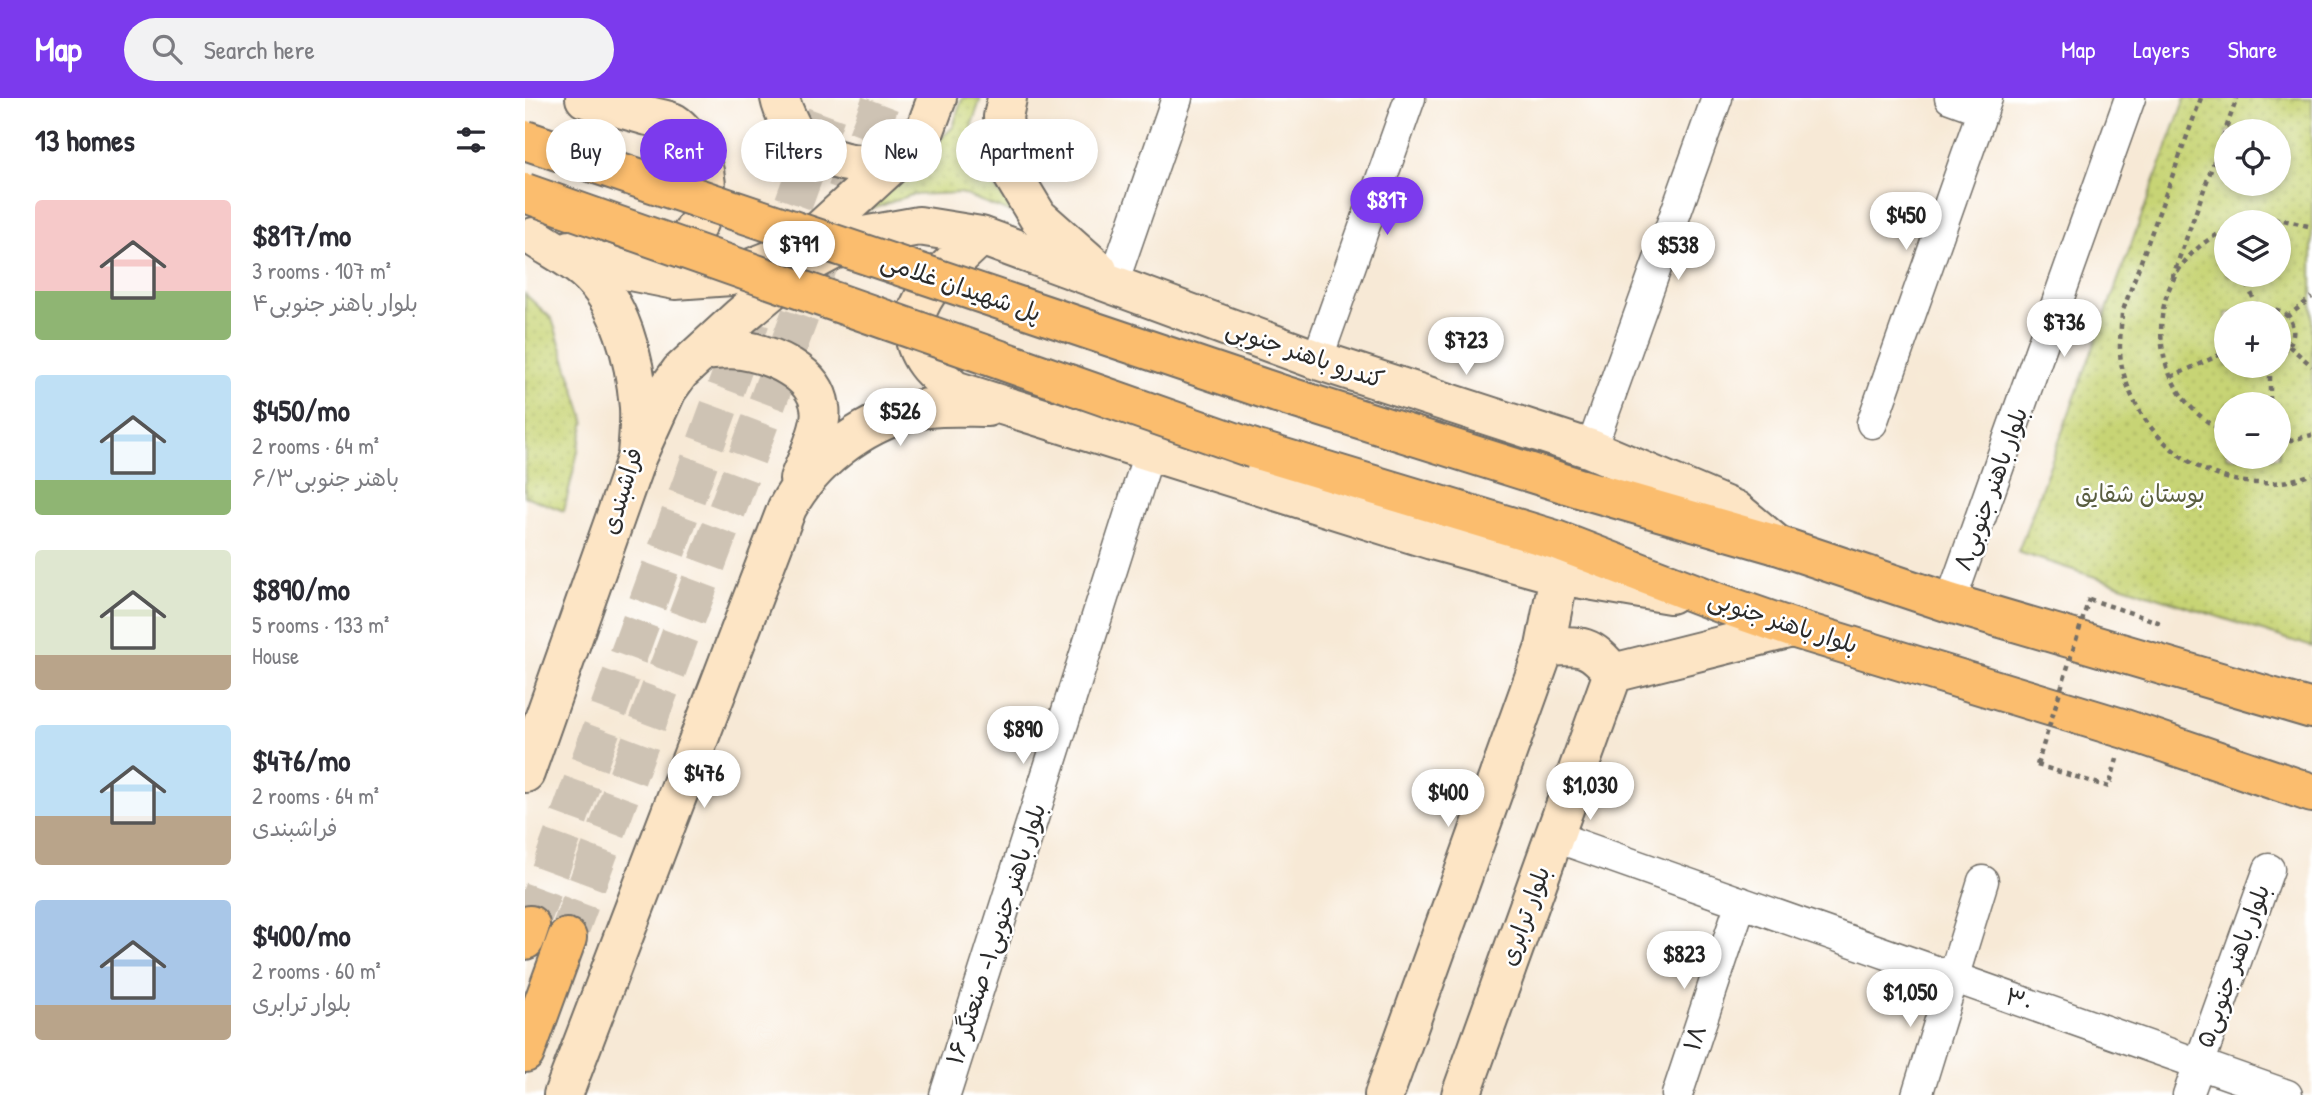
<!DOCTYPE html>
<meta charset="utf-8">
<style>
:root{--surface:#fff;--page:#f2f2f3;--text:#2b2b33;--muted:#7c7c81;--accent:#7c3aed}
body{margin:0;font-family:"Patrick Hand","Playpen Sans Arabic",sans-serif;background:var(--page);color:var(--text);height:100vh;display:flex;flex-direction:column;font-size:26px;white-space:nowrap}
*{box-sizing:border-box;margin:0}
p{font-size:23px;color:var(--muted)}
.icon{flex:none;width:38px;height:38px;fill:none;stroke:currentColor;stroke-width:2;stroke-linecap:round;stroke-linejoin:round}
.map{position:relative;flex:1;overflow:hidden}
.sheet{display:flex;flex-direction:column;background:var(--surface);width:525px}
.sheet>*{flex:none}
.hud{position:absolute;left:21px;top:21px;width:665px;height:63px;display:flex;gap:14px}
.buttons{position:absolute;left:1689px;top:21px;display:grid;gap:14px}
.buttons a{display:grid;place-items:center;width:77px;height:77px;border-radius:50%;background:var(--surface);box-shadow:0 4px 10px #0003;font-size:35px}
.price{position:absolute;translate:-50% -60px;padding:0 16px;border-radius:24px;background:#fff;color:#222;font-size:23px;line-height:46px;filter:drop-shadow(0 2px 4px #0008)}
.price::after{content:'';position:absolute;left:50%;top:42px;width:21px;height:16px;margin-left:-10px;background:inherit;clip-path:polygon(0 0,100% 0,50% 100%)}
.price.on{background:var(--accent);color:#fff}
ul{padding:0;list-style:none}
li{display:flex;align-items:center;gap:21px;height:175px;padding:0 35px}
li span{display:grid;place-items:center;flex:none;width:196px;height:140px;border-radius:7px;color:#555}
li>.icon{margin-inline-start:auto}
span .icon{width:84px;height:84px;fill:#fffc;stroke-width:1}
li b{font-size:30px}
h2{display:flex;justify-content:space-between;align-items:center;height:84px;padding:0 35px;font-size:30px}
.tag{padding:0 24px;border-radius:32px;background:var(--surface);box-shadow:0 4px 10px #0003;font-size:24px;line-height:63px}
.tag.on{background:var(--accent);color:#fff}
header{display:flex;align-items:center;gap:42px;box-sizing:border-box;height:98px;padding:0 35px;background:var(--accent);color:#fff}
header strong{font-size:33px}
nav{display:flex;gap:38px;margin-inline-start:auto;font-size:24px}
.search{width:490px;height:63px;background:var(--page);display:flex;align-items:center;gap:18px;box-sizing:border-box;padding:0 24px;border-radius:38px;color:var(--muted);font-size:26px}
main{display:flex;flex:1;min-height:0}
.map>svg:first-child{display:block}
</style>
<header>
<strong>Map</strong>
<div class="search"><svg class="icon" aria-label="search" viewBox="0 0 24 24"><circle cx="10" cy="10" r="6"/><path d="M15 15l6 6"/></svg>Search here</div>
<nav><a>Map</a><a>Layers</a><a>Share</a></nav>
</header>
<main>
<section class="sheet">
<h2>13 homes<svg class="icon" aria-label="filters" viewBox="0 0 24 24"><path d="M4 7h16M4 17h16"/><circle cx="9" cy="7" r="2"/><circle cx="15" cy="17" r="2"/></svg></h2>
<ul>
<li><span style="background:linear-gradient(#f6c9c9 65%,#8fb573 0)"><svg class="icon" aria-label="home" viewBox="0 0 24 24"><path d="M3 11l9-7 9 7M6 9v11h12V9"/></svg></span><div><b>$817/mo</b><p>3 rooms · 107 m²</p><p>بلوار باهنر جنوبی۴</p></div></li>
<li><span style="background:linear-gradient(#bfe0f5 75%,#8fb573 0)"><svg class="icon" aria-label="home" viewBox="0 0 24 24"><path d="M3 11l9-7 9 7M6 9v11h12V9"/></svg></span><div><b>$450/mo</b><p>2 rooms · 64 m²</p><p>۶/۳باهنر جنوبی</p></div></li>
<li><span style="background:linear-gradient(#dfe7d0 75%,#b9a48a 0)"><svg class="icon" aria-label="home" viewBox="0 0 24 24"><path d="M3 11l9-7 9 7M6 9v11h12V9"/></svg></span><div><b>$890/mo</b><p>5 rooms · 133 m²</p><p>House</p></div></li>
<li><span style="background:linear-gradient(#bfe0f5 65%,#b9a48a 0)"><svg class="icon" aria-label="home" viewBox="0 0 24 24"><path d="M3 11l9-7 9 7M6 9v11h12V9"/></svg></span><div><b>$476/mo</b><p>2 rooms · 64 m²</p><p>فراشبندی</p></div></li>
<li><span style="background:linear-gradient(#a9c7e8 75%,#b9a48a 0)"><svg class="icon" aria-label="home" viewBox="0 0 24 24"><path d="M3 11l9-7 9 7M6 9v11h12V9"/></svg></span><div><b>$400/mo</b><p>2 rooms · 60 m²</p><p>بلوار ترابری</p></div></li>
</ul>
</section>
<div class="map">
<svg width="1787" height="997" viewBox="0 0 1787 997">
<defs>
<pattern id="grass-dots" width="8" height="8" patternUnits="userSpaceOnUse" patternTransform="scale(1.75)"><rect width="8" height="8" fill="#c7d475"/><path d="M2 2h.1M6 6h.1" fill="none" stroke="#abb665" stroke-width="1.8" stroke-linecap="round"/></pattern>
</defs>
<rect width="100%" height="100%" fill="#fff"/>
<filter id="ink" filterUnits="userSpaceOnUse"><feTurbulence type="fractalNoise" baseFrequency=".0143" numOctaves="2"/><feDisplacementMap in="SourceGraphic" scale="14" xChannelSelector="R" yChannelSelector="G"/><feConvolveMatrix kernelMatrix="1 2 1 2 8 2 1 2 1" color-interpolation-filters="sRGB"/></filter>
<filter id="wash" filterUnits="userSpaceOnUse"><feTurbulence type="fractalNoise" baseFrequency=".00686" numOctaves="4" result="noise"/><feDisplacementMap in="SourceGraphic" scale="28" xChannelSelector="R" yChannelSelector="G"/><feGaussianBlur stdDeviation="1.57" result="paint"/><feColorMatrix in="noise" values="0 0 0 0 0 0 0 0 0 0 0 0 0 0 0 0 0 1.4 0 .05"/><feComposite in="paint" operator="in"/></filter>
<g filter="url(#wash)">
<rect width="100%" height="100%" fill="#f7e9d6"/>
<!-- grass -->
<path fill="url(#grass-dots)" stroke="#798050" stroke-width="2" fill-rule="evenodd" d="M437,0H456L447,26L453,69L492,117L435,95L386,97L339,114L428,29Z
M1660,0H1787V549L1493,454ZM1754,33V86H1701V33ZM1754,124V177H1701V124ZM1701,215H1754V268H1701ZM1701,306H1754V359H1701Z
M0,196L27,221L60,323L39,413L0,398Z"/>
</g>
<g filter="url(#ink)">
<g fill="none" stroke-linecap="round" stroke-linejoin="round">
<!-- highway-tunnel -->
<path stroke="#cec3b4" stroke-width="38" stroke-dasharray="38 19" stroke-linecap="butt" d="M321,94L357,0
M249,159L307,0
M5,827L226,222
M42,840L295,164"/>
<!-- street casing -->
<g stroke="#726e67" stroke-width="33">
<path id="street" d="M1425,0L1458,12
M588,185L652,0
M792,262L885,0
M1347,325L1462,0
M1066,351L1192,0
M1425,505L1605,0
M1028,738L1762,997
M420,997L624,355
M1152,997L1216,804
M1392,997L1458,783
M1663,997L1744,771"/>
</g>
<!-- secondary casing -->
<g stroke="#726e67" stroke-width="42">
<path id="secondary" d="M60,0C81,6 102,12 123,18C131,20 142,21 149,25C157,30 166,42 170,50C195,93 175,148 129,166
M255,0C257,11 271,42 280,48C285,52 294,54 300,57C327,69 352,70 377,53
M482,0L478,19L484,71L513,119L573,172
M456,138C423,170 364,214 401,265C408,275 420,283 429,292L907,442L1034,477L1145,496
M45,152L95,171L150,182L206,178L259,157L294,133L398,38L412,0
M179,253C191,252 205,250 217,252C247,257 290,274 295,309C299,328 281,363 274,381
M112,358L142,292L155,274L216,218L271,172L333,139L394,128L456,138L792,262L1066,351L1210,412L1252,447
M1020,549C1056,547 1065,546 1088,575
M0,675L112,358C113,342 115,325 114,309C110,262 96,203 59,172C44,159 25,150 9,139
M38,997L262,410C287,364 335,327 386,313C411,307 437,309 462,309
M859,997L1020,549L1034,477
M936,997L1088,575L1267,530"/>
</g>
<!-- primary casing -->
<g stroke="#726e67" stroke-width="42">
<path id="primary" d="M752,295L1054,390L1252,447L1425,505L1787,611
M729,351L1031,442L1195,505L1267,530L1600,631L1787,695
M0,842L5,827
M0,955L42,840"/>
</g>
<!-- path -->
<path stroke="#726e67" stroke-width="4.5" stroke-dasharray="5 5" stroke-linecap="butt" d="M1676,0L1597,215C1596,233 1593,251 1597,269C1616,353 1705,408 1787,376
M1719,124L1754,121L1787,129
M1701,132C1614,171 1615,295 1701,334
M1718,177L1734,213
M1647,180L1712,0
M1731,215C1762,198 1784,239 1754,256
M1762,219L1787,199
M1764,248L1787,268
M1745,268V306
M1646,279L1701,254
M1754,345L1787,337
M1564,501L1633,524L1631,530
M1512,667L1584,689L1592,661"/>
<!-- street -->
<use href="#street" stroke="#fff" stroke-width="30"/>
<!-- secondary -->
<use href="#secondary" stroke="#fde5c5" stroke-width="38"/>
<!-- primary -->
<use href="#primary" stroke="#fbbd6e" stroke-width="38"/>
<!-- primary-bridge casing -->
<g stroke="#726e67" stroke-width="42" stroke-linecap="butt">
<path id="primary-bridge" d="M0,42L752,295
M0,95L729,351"/>
</g>
<!-- path-bridge -->
<path stroke="#726e67" stroke-width="4.5" stroke-dasharray="5 5" stroke-linecap="butt" d="M1512,667L1564,501"/>
<!-- primary-bridge -->
<use href="#primary-bridge" stroke="#fbbd6e" stroke-width="38"/>
</g>
</g>
<g text-anchor="middle" stroke-width="5" stroke-linejoin="round" paint-order="stroke">
<!-- street labels -->
<g font-size="24" fill="#2b2b2b" stroke="#fff">
<text transform="translate(436 189) rotate(19)" y="8">پل شهیدان غلامی</text>
<text transform="translate(780 256) rotate(19)" y="8">کندرو باهنر جنوبی</text>
<text transform="translate(1466 391) rotate(-70)" y="8">۸بلوار باهنر جنوبی</text>
<text transform="translate(97 393) rotate(-73)" y="8">فراشبندی</text>
<text transform="translate(1258 524) rotate(18)" y="8">بلوار باهنر جنوبی</text>
<text transform="translate(1000 818) rotate(-70)" y="8">بلوار ترابری</text>
<text transform="translate(471 836) rotate(-72)" y="8">بلوار باهنر جنوبی۱- صنعتگر ۱۶</text>
<text transform="translate(1708 868) rotate(-70)" y="8">۵بلوار باهنر جنوبی</text>
<text transform="translate(1494 902) rotate(19)" y="8">۳۰</text>
<text transform="translate(1170 940) rotate(-72)" y="8">۱۸</text>
</g>
<!-- park labels -->
<g font-size="24" fill="#5a5e41" stroke="#fff">
<text x="1615" y="404">بوستان شقایق</text>
</g>
</g>
</svg>
<div class="buttons">
<a><svg class="icon" aria-label="locate" viewBox="0 0 24 24"><circle cx="12" cy="12" r="6"/><path d="M12 2v4M12 18v4M2 12h4M18 12h4"/></svg></a>
<a><svg class="icon" aria-label="layers" viewBox="0 0 24 24"><path d="M12 4l9 5-9 5-9-5zM3 14l9 5 9-5"/></svg></a>
<a>+</a>
<a>−</a>
</div>
<b class="price on" style="left:862px;top:139px">$817</b>
<b class="price" style="left:1381px;top:154px">$450</b>
<b class="price" style="left:274px;top:183px">$791</b>
<b class="price" style="left:1153px;top:184px">$538</b>
<b class="price" style="left:1539px;top:261px">$736</b>
<b class="price" style="left:941px;top:279px">$723</b>
<b class="price" style="left:375px;top:350px">$526</b>
<b class="price" style="left:498px;top:668px">$890</b>
<b class="price" style="left:179px;top:712px">$476</b>
<b class="price" style="left:1065px;top:724px">$1,030</b>
<b class="price" style="left:923px;top:731px">$400</b>
<b class="price" style="left:1159px;top:893px">$823</b>
<b class="price" style="left:1385px;top:931px">$1,050</b>
<div class="hud">
<a class="tag">Buy</a>
<a class="tag on">Rent</a>
<a class="tag">Filters</a>
<a class="tag">New</a>
<a class="tag">Apartment</a>
</div>
</div>
</main>
